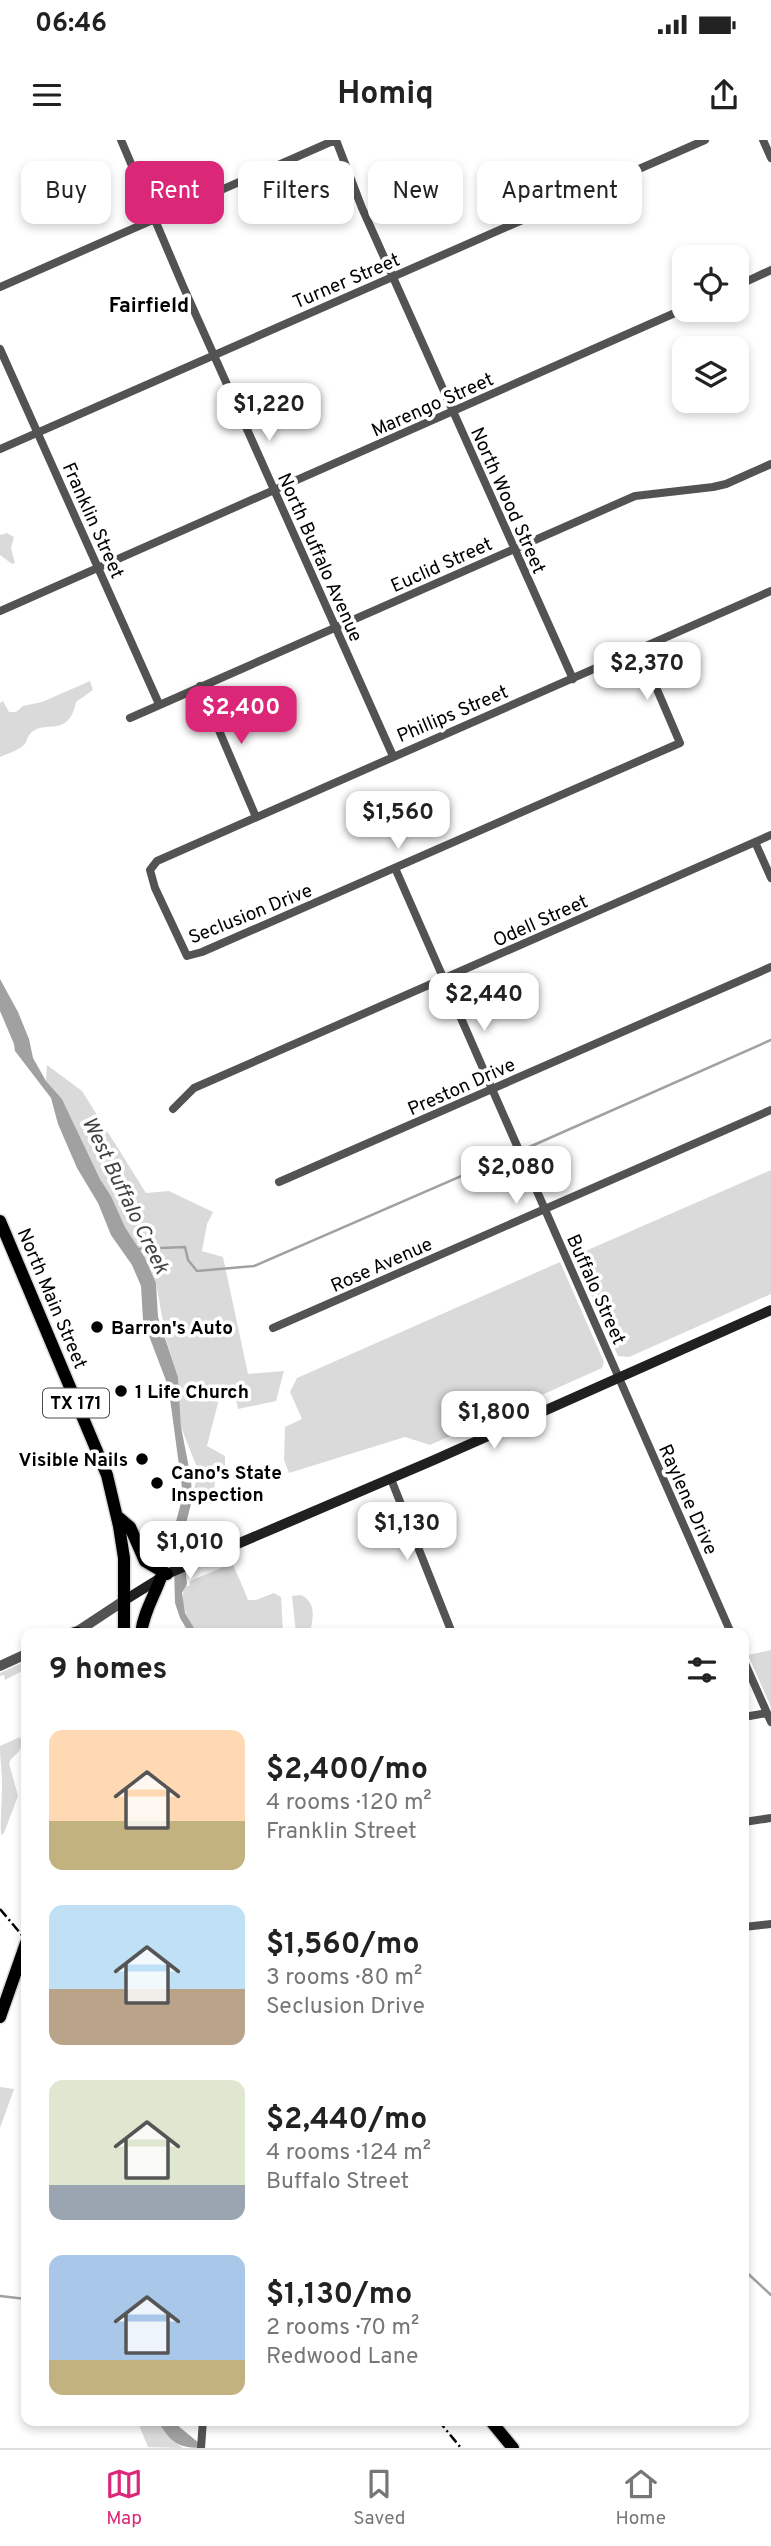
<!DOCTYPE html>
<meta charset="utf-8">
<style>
:root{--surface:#fff;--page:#f2f2f2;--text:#222;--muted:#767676;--line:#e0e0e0;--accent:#db2777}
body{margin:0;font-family:Overpass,sans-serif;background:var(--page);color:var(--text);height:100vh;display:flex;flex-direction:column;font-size:26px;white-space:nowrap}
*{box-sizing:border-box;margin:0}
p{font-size:23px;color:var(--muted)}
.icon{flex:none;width:38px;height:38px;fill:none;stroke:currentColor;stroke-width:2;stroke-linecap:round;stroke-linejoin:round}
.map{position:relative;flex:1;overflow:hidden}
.side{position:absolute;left:21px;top:1488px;width:728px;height:798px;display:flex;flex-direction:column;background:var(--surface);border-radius:14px;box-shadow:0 4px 10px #0003}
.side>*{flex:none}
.guide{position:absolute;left:21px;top:21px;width:730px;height:63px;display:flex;gap:14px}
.controls{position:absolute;left:672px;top:105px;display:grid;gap:14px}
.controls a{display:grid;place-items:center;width:77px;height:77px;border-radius:14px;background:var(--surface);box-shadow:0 4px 10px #0003;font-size:35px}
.price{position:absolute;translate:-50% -60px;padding:0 16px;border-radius:14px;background:#fff;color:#222;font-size:23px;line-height:46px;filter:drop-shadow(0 2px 4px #0008)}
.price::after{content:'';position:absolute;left:50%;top:42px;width:21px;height:16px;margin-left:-10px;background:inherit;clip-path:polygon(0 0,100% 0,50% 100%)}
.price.on{background:var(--accent);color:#fff}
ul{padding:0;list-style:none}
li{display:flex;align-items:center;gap:21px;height:175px;padding:0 28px}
li span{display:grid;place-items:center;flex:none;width:196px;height:140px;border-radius:14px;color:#555}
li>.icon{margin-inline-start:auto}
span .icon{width:84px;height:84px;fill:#fffc;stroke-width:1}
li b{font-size:30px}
h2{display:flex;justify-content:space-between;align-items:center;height:84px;padding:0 28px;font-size:30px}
.tag{padding:0 24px;border-radius:14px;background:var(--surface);box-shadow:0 4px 10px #0003;font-size:24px;line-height:63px}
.tag.on{background:var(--accent);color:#fff}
.status{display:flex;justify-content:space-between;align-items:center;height:49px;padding:0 35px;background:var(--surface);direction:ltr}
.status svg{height:19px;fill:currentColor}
header{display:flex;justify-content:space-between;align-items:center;height:91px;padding:0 28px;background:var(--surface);font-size:32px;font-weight:700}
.tabs{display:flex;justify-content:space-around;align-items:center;height:98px;border-top:2px solid var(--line);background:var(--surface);font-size:19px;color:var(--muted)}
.tabs a{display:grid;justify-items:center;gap:4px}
.tabs .on{color:var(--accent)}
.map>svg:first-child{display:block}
</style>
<div class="status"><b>06:46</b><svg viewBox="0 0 49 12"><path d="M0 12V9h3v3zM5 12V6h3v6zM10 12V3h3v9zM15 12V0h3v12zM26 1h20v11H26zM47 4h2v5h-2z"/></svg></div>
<header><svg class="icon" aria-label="menu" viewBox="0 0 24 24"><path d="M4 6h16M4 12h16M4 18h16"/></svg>Homiq<svg class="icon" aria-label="share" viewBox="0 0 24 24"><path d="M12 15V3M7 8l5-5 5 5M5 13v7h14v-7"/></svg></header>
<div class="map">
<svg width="771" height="2308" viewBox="0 0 771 2308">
<rect width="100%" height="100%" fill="#fff"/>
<!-- green -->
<path fill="#dadada" d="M7,393L14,397L11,408L15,423L12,424L0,415V395Z
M90,541L93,550L76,562C68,600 44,578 30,594C27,597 27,601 25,604C19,610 7,614 0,617V563L3,561L9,572H16L23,566L42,562Z
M47,925L82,951L146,1053L169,1051L213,1072L207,1084L202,1111L223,1117L248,1234L284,1231L276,1261L238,1269L235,1255L219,1259L207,1306L225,1316V1338L215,1337L214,1364L192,1360L198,1330L181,1287L178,1237L166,1199L156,1143L145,1118L125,1087L111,1056L100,1039L62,959L46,941Z
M771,1030V1154L629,1217L618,1216L574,1116Z
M560,1122L604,1222L602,1228L430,1305L405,1297L289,1333L284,1320L285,1287L302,1279L290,1252L297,1238Z
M231,1424L233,1425C238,1436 243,1447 248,1460H256L274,1453L281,1457L283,1493H197C188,1479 178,1464 185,1446H189L190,1441Z
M301,1455C317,1463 313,1478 310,1493H296L292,1456Z
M771,1510V1567L748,1515Z
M26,1521V1529L5,1540L4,1535L0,1536V1533Z
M20,1597C26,1612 13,1613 9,1623L18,1656L4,1693L1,1695C0,1679 2,1662 2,1645C2,1632 0,1619 0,1606Z
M0,1947L14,1949L0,1988Z
M137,2280H157L173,2301L183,2308L148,2307Z"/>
<!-- water -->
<path fill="#a1a1a1" d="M0,839L18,872L29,899L33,918L46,941L62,959L100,1039L111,1056L125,1087L145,1118L156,1143L158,1177L178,1237L181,1287L191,1338L192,1360L182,1399L187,1444L182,1453L185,1473L197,1493H189L180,1478L175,1463L173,1393L183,1355L171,1266L168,1246L143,1180L141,1146L132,1125L111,1095L98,1063L77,1028L58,984L51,958L15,911L14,904L0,871Z
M157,2280H171L205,2308C177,2308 172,2304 157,2280Z"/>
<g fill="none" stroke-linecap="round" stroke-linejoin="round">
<!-- stream -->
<path stroke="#a1a1a1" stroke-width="2.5" d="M527,1008L771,900
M137,1109L185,1107L188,1120L197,1131L254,1126L512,1014
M744,2130L771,2155
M0,2156L26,2159"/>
<!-- primary casing -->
<g stroke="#dbdbdb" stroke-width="15">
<path id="primary" d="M0,1081L107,1335L119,1386L124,1418V1493
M117,1376L130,1387L145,1421L167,1434
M75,1493H78
M141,1493C144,1471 154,1457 161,1437
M0,1877L26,1803
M490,2280L513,2308"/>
</g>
<!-- minor -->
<path stroke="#535353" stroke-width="8" d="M121,0L183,146L393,616
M336,0L362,68L573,539
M763,0L771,18
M737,146L771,130
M0,147L335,0
M0,209L159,564
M0,309L705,0
M0,471L684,169
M640,510L680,603L202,812L187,816L155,748L150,730L157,721L771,451
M200,546L256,677
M130,578L635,356L713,347L726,344L771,324
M755,702L771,738
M395,728L731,1493
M173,969L194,948L771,695
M279,1042L771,827
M273,1188L771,970
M391,1339L452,1493
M744,1521L771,1582
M744,1577L767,1573
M744,1682L771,1678
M744,1787L771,1784
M201,2308L203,2280"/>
<!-- tertiary -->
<path stroke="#535353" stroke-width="10" d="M75,1493L125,1460
M0,1526L26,1514"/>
<!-- secondary -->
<path stroke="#202020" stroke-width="10" d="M125,1460L167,1434L434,1320L771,1170"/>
<!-- primary -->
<use href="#primary" stroke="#000" stroke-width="12"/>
<!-- rail -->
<path stroke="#000" stroke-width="2.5" stroke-dasharray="10 3.5 2 3.5" stroke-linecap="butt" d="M0,1769L26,1800
M438,2280L461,2308"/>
</g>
<!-- markers -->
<g fill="#000" stroke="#fff" stroke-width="2.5">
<circle cx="97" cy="1187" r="7"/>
<circle cx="121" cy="1251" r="7"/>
<circle cx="142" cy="1319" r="7"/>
<circle cx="157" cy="1343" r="7"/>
</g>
<g text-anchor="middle" stroke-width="7" stroke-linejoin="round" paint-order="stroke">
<!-- shield labels -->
<rect fill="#fff" stroke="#4c4c4c" stroke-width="2" x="43" y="1248.5" width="66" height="29" rx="5"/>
<g font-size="18" font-weight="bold" fill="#000">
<text x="76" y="1269">TX 171</text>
</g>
<!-- street labels -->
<g font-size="19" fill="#000" stroke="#fff">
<text transform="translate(346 140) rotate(-23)" y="7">Turner Street</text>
<text transform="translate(432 264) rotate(-24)" y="7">Marengo Street</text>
<text transform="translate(509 360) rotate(66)" y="7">North Wood Street</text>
<text transform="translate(94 380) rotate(66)" y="7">Franklin Street</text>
<text transform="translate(321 417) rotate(66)" y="7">North Buffalo Avenue</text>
<text transform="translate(441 424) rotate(-24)" y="7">Euclid Street</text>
<text transform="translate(452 573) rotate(-23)" y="7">Phillips Street</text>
<text transform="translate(250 773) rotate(-22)" y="7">Seclusion Drive</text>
<text transform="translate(540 780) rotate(-24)" y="7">Odell Street</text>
<text transform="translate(461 946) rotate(-24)" y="7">Preston Drive</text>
<text transform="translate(381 1124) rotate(-24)" y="7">Rose Avenue</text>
<text transform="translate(597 1149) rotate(66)" y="7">Buffalo Street</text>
<text transform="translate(53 1158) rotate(67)" y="7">North Main Street</text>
<text transform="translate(689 1359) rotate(66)" y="7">Raylene Drive</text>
</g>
<!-- poi labels -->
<g font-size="19" font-weight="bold" fill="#000" stroke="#fff" text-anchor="start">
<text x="111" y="1194">Barron's Auto</text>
<text x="135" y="1258">1 Life Church</text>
<text x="128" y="1326" text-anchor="end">Visible Nails</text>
<text x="171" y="1339">Cano's State<tspan x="171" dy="22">Inspection</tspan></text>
</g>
<!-- neighbourhood labels -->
<g font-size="21" font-weight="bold" fill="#000" stroke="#fff">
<text x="149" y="172">Fairfield</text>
</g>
<!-- water labels -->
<g font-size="21" font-style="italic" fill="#424242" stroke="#fff">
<text transform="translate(126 1055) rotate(64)" y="7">West Buffalo Creek</text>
</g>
</g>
</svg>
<div class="controls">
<a><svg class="icon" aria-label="locate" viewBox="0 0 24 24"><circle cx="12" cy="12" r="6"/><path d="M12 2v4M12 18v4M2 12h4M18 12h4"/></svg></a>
<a><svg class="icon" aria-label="layers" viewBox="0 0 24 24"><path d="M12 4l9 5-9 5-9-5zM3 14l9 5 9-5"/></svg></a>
</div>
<b class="price" style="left:269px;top:303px">$1,220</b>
<b class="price" style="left:647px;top:562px">$2,370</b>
<b class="price on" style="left:241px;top:606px">$2,400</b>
<b class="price" style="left:398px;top:711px">$1,560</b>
<b class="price" style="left:484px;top:893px">$2,440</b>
<b class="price" style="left:516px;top:1066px">$2,080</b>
<b class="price" style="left:494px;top:1311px">$1,800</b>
<b class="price" style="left:407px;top:1422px">$1,130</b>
<b class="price" style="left:190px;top:1441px">$1,010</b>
<div class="guide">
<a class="tag">Buy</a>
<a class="tag on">Rent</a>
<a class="tag">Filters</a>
<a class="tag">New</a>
<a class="tag">Apartment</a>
</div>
<section class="side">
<h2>9 homes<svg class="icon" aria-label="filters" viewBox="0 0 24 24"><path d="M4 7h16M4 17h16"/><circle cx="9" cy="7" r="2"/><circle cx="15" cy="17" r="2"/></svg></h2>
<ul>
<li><span style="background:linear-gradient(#ffd9b3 65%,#c2b280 0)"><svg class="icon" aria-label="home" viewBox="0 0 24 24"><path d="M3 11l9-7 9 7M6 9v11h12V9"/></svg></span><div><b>$2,400/mo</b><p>4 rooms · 120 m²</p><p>Franklin Street</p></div></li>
<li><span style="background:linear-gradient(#bfe0f5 60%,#b9a48a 0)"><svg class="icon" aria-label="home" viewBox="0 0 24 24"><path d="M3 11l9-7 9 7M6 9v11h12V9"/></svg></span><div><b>$1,560/mo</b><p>3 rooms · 80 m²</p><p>Seclusion Drive</p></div></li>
<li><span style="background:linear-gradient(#dfe7d0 75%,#9aa5b1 0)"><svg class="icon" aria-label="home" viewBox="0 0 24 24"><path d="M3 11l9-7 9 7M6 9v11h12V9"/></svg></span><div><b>$2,440/mo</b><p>4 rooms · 124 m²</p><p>Buffalo Street</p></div></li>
<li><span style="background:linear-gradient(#a9c7e8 75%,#c2b280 0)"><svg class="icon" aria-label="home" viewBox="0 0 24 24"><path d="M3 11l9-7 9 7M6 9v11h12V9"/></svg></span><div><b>$1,130/mo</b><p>2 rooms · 70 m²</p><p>Redwood Lane</p></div></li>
</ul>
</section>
</div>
<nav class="tabs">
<a class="on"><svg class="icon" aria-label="map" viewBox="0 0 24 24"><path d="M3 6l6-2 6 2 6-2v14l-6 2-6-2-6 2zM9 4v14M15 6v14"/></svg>Map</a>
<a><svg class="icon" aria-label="saved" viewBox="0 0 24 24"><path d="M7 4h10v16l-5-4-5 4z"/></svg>Saved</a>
<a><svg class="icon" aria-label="home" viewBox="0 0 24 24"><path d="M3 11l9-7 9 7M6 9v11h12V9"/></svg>Home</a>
</nav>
